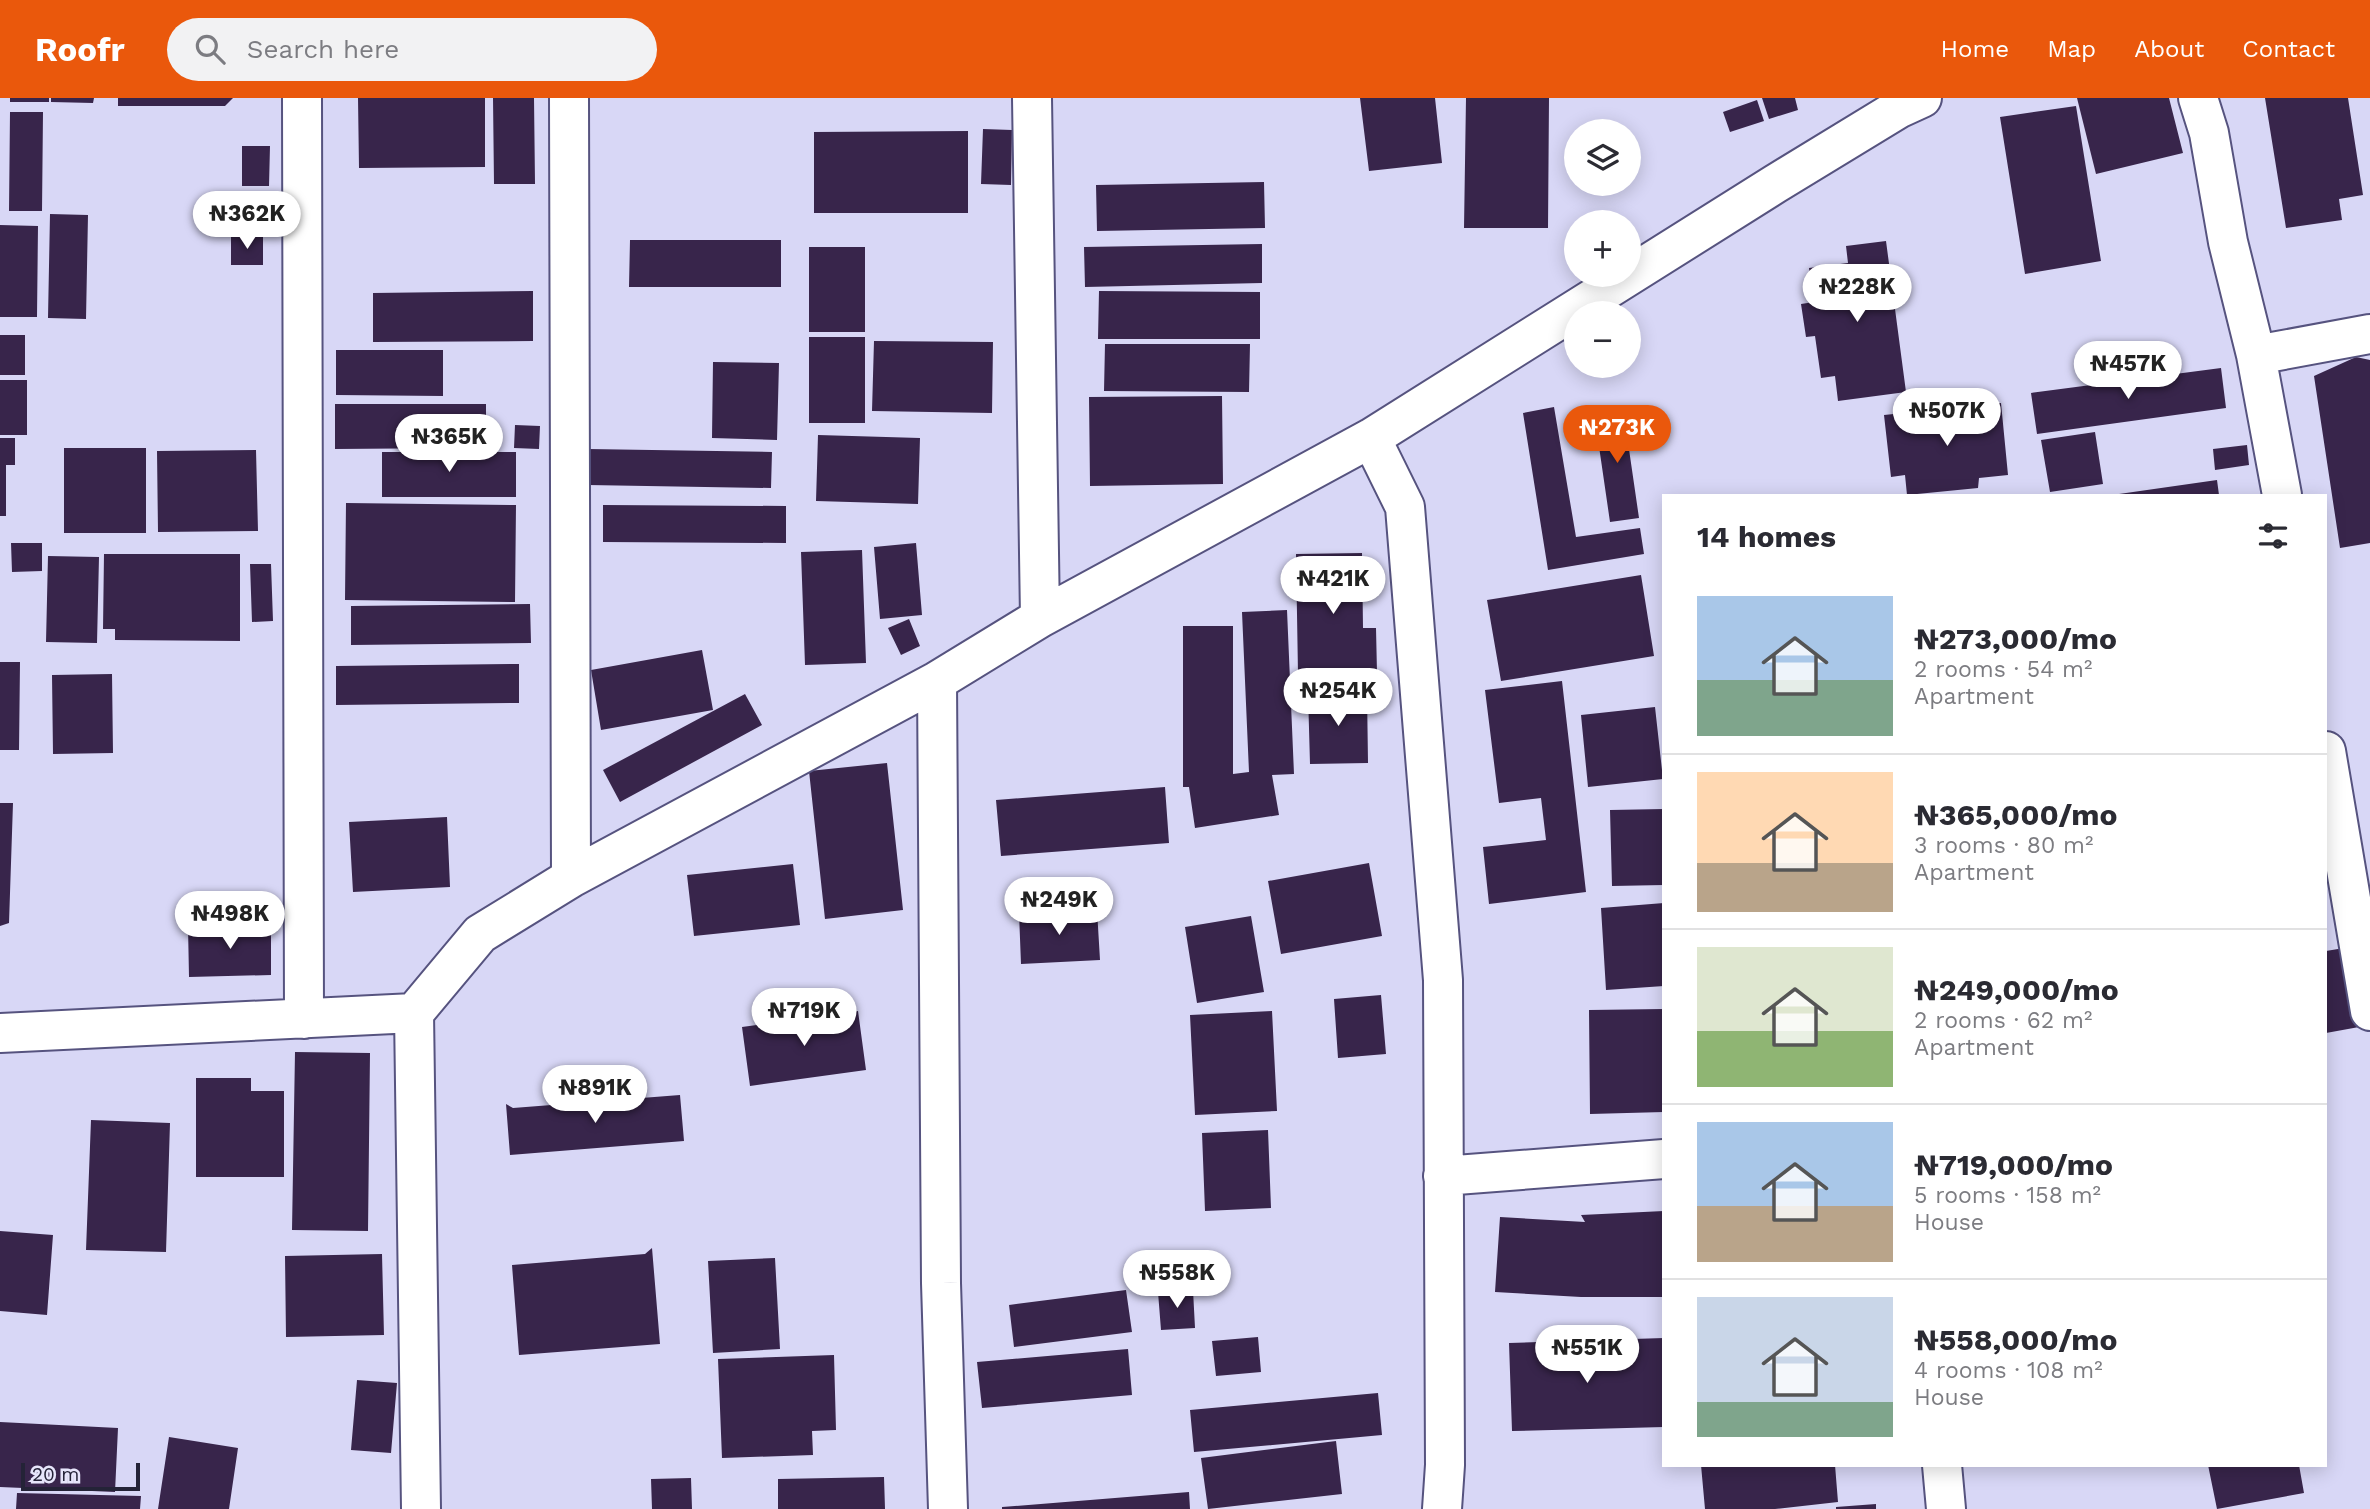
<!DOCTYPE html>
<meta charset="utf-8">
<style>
:root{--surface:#fff;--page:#f2f2f3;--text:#2b2b33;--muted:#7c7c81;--line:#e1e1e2;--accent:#ea580c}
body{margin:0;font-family:"Work Sans",sans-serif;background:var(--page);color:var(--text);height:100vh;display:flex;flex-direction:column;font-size:26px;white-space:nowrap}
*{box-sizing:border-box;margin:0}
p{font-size:23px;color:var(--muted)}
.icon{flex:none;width:38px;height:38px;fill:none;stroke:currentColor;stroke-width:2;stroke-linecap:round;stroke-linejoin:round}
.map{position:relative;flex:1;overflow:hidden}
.sheet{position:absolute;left:1662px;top:396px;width:665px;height:973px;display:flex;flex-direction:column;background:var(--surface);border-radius:0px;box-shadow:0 4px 18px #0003}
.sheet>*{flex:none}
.tools{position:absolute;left:1564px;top:21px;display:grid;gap:14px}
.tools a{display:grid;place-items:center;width:77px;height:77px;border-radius:50%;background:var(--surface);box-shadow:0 4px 18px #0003;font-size:35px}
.scale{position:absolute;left:21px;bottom:18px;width:119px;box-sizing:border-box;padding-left:7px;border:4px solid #242337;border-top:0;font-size:19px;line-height:24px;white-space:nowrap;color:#242337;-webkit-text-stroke:5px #e6e5fa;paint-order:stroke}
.price{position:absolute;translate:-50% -60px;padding:0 16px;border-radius:24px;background:#fff;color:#222;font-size:23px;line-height:46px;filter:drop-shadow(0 2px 4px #0008)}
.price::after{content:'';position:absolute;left:50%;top:42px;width:21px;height:16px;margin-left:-10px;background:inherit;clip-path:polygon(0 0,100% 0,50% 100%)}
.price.selected{background:var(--accent);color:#fff}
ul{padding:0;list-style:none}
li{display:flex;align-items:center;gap:21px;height:175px;padding:0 35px}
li+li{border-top:2px solid var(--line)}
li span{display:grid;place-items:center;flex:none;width:196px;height:140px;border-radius:0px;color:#555}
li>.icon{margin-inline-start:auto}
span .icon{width:84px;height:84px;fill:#fffc;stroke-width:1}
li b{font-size:30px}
h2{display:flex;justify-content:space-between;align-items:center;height:84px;padding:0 35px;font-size:30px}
header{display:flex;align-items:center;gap:42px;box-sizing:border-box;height:98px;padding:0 35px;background:var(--accent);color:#fff}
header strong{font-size:33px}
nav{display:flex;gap:38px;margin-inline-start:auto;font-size:24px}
.search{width:490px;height:63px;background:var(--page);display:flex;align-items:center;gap:18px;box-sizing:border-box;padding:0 24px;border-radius:38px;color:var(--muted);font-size:26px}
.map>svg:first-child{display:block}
</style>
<header>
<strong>Roofr</strong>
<div class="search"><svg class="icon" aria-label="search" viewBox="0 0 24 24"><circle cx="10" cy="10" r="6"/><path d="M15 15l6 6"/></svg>Search here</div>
<nav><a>Home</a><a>Map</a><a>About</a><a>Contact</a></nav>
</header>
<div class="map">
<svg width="2370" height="1411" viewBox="0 0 2370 1411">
<rect width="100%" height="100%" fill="#d8d7f6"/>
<!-- building -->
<path fill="#38254b" d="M10,0H49V4H10Z
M51,0H94L93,5L51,4Z
M118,0H233L225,8H118Z
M358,0H485V69L359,70Z
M493,0H534L535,86H494Z
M1360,0H1435L1442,65L1369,73Z
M1466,0H1549L1548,130H1464Z
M1762,0H1795L1798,12L1769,21Z
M2077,0H2169L2183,55L2096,76Z
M2265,0H2348L2363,97L2339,101L2342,122L2286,130Z
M1757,2L1764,23L1730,34L1723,14Z
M2076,8L2101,163L2025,176L2000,19Z
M10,14H43L42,113H9Z
M983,31L1012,32L1011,87L981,86Z
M968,33V115H814V34Z
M242,48H270L269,88H242Z
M1264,84L1265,130L1097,133L1096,87Z
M50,116L88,117L86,221L48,220Z
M0,127L38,128L37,219H0Z
M231,138H263V167H231Z
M630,142H781V189H629Z
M1886,143L1906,294L1838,303L1835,278L1821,280L1815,238L1806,239L1801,206L1814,204L1809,170L1848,165L1846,148Z
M1262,146V185L1085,189L1084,149Z
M809,149H865V234H809Z
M533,193V243L373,244V195Z
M1099,193L1260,194V241H1098Z
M0,237H25V277H0Z
M809,239H865V325H809Z
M874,243L993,244L992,315L872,313Z
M1105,246H1250L1249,294L1104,293Z
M336,252H443V298L336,297Z
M2356,259L2370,262V445L2340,450L2314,278Z
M713,264L779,265L777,342L712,340Z
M2221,270L2226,310L2037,336L2031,295Z
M0,282H27V337H0Z
M1222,298L1223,386L1090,388L1089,299Z
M2001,305L2008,377L1979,380L1978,390L1907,397L1905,377L1891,379L1884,317Z
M335,306H486V327H463V350L335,351Z
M1554,309L1576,439L1640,430L1644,456L1548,472L1523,315Z
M1623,310L1639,420L1610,424L1594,314Z
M515,327L540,328L539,351L514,350Z
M2095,334L2103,386L2050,394L2041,342Z
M818,337L920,340L918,406L816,403Z
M0,340H15V367H6V418H0Z
M2247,347L2249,367L2215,372L2213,351Z
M64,350H146V435H64Z
M588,351L772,354L771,390L588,387Z
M256,352L258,433L158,434L157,353Z
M382,354H516V399H382Z
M2217,382L2219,397H2119V396Z
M346,405L516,407L515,504L345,502Z
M603,407L786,408V445L603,444Z
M11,445H42V473L12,474Z
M916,445L922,517L880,521L874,449Z
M862,452L866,565L805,567L801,454Z
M1362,455L1363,530H1376L1377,575L1298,576L1296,456Z
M104,456H240V543L115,542V531H103Z
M48,458L99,459L97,545L46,544Z
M250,466H271L273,523L252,524Z
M1641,477L1654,558L1501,583L1487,502Z
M530,506L531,545L351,547V508Z
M1287,512L1294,676L1272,677L1279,717L1195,730L1189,689H1183V528H1233V676L1249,674L1242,514Z
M909,521L920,548L901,557L888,530Z
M702,552L713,612L601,632L591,572Z
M0,564H20L19,652H0Z
M519,566V605L336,607V568Z
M112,576L113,655L53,656L52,577Z
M1562,583L1586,794L1489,806L1483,749L1546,742L1541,700L1499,705L1485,592Z
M1367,594L1368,665L1310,666L1308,595Z
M745,596L762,627L620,704L603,672Z
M1655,609L1663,681L1588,689L1581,617Z
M887,665L903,812L825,821L809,673Z
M1165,689L1169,745L1001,758L996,702Z
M0,705H13L9,825L0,828Z
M1664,711V787L1612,788L1610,712Z
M447,719L450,789L353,794L349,724Z
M1369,765L1382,838L1281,856L1268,783Z
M793,766L800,827L694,838L687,777Z
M1664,805V888L1606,892L1601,810Z
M1097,812L1100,862L1021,866L1019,815Z
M1251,818L1264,894L1197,905L1185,829Z
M271,827V877L189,879L188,828Z
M2344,850L2359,929L2326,935V853Z
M1381,897L1386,956L1338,960L1334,901Z
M1664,911V1014L1590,1016L1589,912Z
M858,913L866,972L750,988L742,929Z
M1272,913L1277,1013L1195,1017L1190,917Z
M295,954L370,955L368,1133L292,1132Z
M196,980H251V993H284V1079H196Z
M680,997L684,1043L510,1057L506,1006L513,1010Z
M91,1022L170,1025L166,1154L86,1152Z
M1268,1032L1271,1110L1205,1113L1202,1035Z
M1664,1113V1199H1581L1495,1194L1500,1119L1585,1124L1581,1117Z
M0,1133L53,1137L47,1217L0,1213Z
M652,1150L660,1246L519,1257L512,1167L645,1156Z
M382,1156L384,1237L286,1239L285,1158Z
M775,1160L780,1251L713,1255L708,1163Z
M1126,1192L1132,1234L1014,1249L1009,1207Z
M1193,1192L1195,1230L1161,1232L1158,1194Z
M1258,1239L1261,1274L1216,1278L1212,1243Z
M1664,1240V1329L1512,1333L1509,1245Z
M1128,1251L1132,1297L982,1310L977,1264Z
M834,1257L836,1332L812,1333L813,1357L722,1360L718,1261Z
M357,1282L397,1285L391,1355L351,1352Z
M1378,1295L1382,1337L1194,1354L1190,1312Z
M0,1324L118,1330L115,1394L0,1389Z
M169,1339L238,1350L229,1411H158Z
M1336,1343L1342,1396L1208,1411L1201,1360Z
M1701,1367H1835L1838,1404L1775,1411H1705Z
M2208,1367H2299L2304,1395L2217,1411Z
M884,1379L885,1411H778V1381Z
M691,1380L692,1411H652L651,1381Z
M1189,1394L1190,1411H1002V1409Z
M17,1395L141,1398L140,1411H16Z
M1876,1406V1411H1836V1409Z"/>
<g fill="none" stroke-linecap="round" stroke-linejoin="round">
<!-- minor casing -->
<g stroke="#56537f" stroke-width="42">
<path id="minor" d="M302,0L304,921
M569,0L571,780
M1032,0L1040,520
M2198,0L2209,35L2228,144L2256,257L2282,397
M2256,257L2370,236
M1371,340L1405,409L1443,882L1445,1367L1442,1411
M937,583L941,1185L948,1411
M2326,653L2370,913
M414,915L421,1411
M0,935L414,915L480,836L571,780L937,583L1040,520L1371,340L1775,86L1898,11L1922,0
M1443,1078L1664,1061
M1942,1367L1946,1411"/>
</g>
<!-- minor -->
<use href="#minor" stroke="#fff" stroke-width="38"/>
</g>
</svg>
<div class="tools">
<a><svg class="icon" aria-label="layers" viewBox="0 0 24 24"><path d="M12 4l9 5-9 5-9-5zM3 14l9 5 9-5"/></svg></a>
<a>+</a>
<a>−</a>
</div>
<div class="scale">20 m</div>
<b class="price" style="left:247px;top:153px">₦362K</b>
<b class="price" style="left:1857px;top:226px">₦228K</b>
<b class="price" style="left:2128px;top:303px">₦457K</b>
<b class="price" style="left:1947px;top:350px">₦507K</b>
<b class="price selected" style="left:1617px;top:367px">₦273K</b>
<b class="price" style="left:449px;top:376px">₦365K</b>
<b class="price" style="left:1333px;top:518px">₦421K</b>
<b class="price" style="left:1338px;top:630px">₦254K</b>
<b class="price" style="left:1059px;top:839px">₦249K</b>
<b class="price" style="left:230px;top:853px">₦498K</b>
<b class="price" style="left:804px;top:950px">₦719K</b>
<b class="price" style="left:595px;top:1027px">₦891K</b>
<b class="price" style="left:1177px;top:1212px">₦558K</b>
<b class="price" style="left:1587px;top:1287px">₦551K</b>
<section class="sheet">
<h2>14 homes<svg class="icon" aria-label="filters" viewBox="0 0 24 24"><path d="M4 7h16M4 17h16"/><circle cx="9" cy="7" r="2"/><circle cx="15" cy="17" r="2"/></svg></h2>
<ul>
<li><span style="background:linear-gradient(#a9c7e8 60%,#7fa58c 0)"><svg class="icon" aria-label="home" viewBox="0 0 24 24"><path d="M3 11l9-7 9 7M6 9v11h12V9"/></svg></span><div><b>₦273,000/mo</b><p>2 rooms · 54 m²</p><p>Apartment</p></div></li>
<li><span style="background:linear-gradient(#ffd9b3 65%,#b9a48a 0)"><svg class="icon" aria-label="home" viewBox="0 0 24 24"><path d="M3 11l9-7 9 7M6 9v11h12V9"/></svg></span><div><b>₦365,000/mo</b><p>3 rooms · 80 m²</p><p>Apartment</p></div></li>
<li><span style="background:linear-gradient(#dfe7d0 60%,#8fb573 0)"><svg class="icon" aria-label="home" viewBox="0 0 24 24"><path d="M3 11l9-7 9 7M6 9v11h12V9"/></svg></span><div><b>₦249,000/mo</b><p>2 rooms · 62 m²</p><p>Apartment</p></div></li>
<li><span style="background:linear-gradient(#a9c7e8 60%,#b9a48a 0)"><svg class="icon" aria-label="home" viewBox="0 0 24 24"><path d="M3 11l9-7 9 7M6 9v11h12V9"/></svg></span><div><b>₦719,000/mo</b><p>5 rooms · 158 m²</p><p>House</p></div></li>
<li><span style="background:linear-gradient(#c9d6e8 75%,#7fa58c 0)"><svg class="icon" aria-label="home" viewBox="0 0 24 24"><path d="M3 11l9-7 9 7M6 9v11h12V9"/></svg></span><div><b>₦558,000/mo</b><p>4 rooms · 108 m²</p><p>House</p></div></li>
</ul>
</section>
</div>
